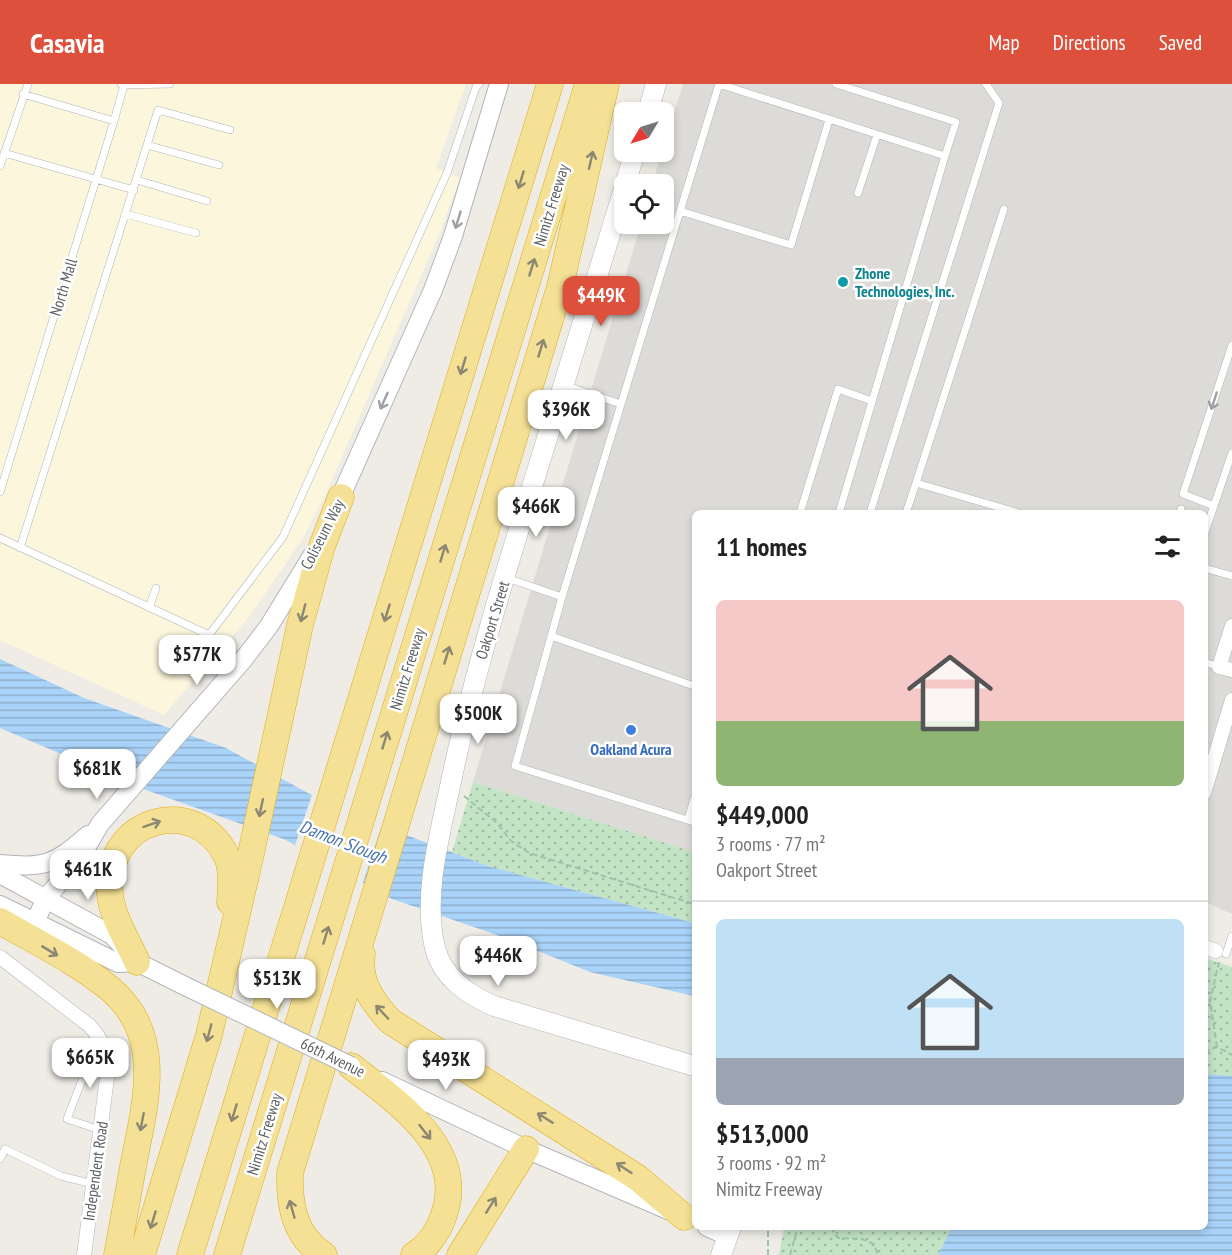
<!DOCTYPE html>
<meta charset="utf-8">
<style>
:root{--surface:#fff;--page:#f6f6f6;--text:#222;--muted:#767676;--line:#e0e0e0;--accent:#dc503c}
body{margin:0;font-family:"PT Sans Narrow",sans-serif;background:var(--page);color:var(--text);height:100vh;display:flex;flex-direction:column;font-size:22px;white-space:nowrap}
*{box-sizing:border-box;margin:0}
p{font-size:20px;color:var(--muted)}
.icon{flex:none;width:33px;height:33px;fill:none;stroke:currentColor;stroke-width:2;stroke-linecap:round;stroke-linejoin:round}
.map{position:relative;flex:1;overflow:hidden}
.panel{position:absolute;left:692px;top:426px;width:516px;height:720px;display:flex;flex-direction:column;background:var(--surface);border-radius:9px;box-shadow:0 3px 9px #0003}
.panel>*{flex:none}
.needle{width:39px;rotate:232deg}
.buttons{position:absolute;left:614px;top:18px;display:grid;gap:12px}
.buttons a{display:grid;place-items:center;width:60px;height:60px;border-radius:9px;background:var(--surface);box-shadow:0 3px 9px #0003;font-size:30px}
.price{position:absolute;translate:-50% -51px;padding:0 14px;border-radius:12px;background:#fff;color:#222;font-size:20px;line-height:39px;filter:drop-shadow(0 2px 3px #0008)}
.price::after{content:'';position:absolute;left:50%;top:36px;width:18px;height:14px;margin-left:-9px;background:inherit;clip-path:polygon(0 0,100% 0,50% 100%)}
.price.selected{background:var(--accent);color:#fff}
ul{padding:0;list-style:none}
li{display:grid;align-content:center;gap:12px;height:318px;padding:0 24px}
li+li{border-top:2px solid var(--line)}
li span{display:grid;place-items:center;height:186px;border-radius:9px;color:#555}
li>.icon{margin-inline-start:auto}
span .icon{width:108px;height:108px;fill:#fffc;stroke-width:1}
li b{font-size:26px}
h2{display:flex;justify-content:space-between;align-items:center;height:72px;padding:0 24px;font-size:26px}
header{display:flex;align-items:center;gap:36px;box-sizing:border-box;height:84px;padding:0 30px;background:var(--accent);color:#fff}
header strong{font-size:28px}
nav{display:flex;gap:33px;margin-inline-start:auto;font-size:21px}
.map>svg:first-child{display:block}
</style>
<header>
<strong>Casavia</strong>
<nav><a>Map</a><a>Directions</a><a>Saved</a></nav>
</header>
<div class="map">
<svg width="1232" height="1171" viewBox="0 0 1232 1171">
<defs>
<pattern id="park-dots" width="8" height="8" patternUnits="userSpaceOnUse" patternTransform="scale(1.5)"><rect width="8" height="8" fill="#c3e4c5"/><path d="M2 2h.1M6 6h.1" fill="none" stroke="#a2bca4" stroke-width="1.8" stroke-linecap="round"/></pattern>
<pattern id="water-rules" width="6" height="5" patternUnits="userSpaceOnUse" patternTransform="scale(1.5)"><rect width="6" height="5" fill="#aad3f9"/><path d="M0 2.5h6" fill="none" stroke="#8eafcd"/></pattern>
</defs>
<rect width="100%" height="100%" fill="#eeece5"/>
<!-- commercial -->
<path fill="#fbf6dc" d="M0,0H466L436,84L460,94L441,146L327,407L302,456L249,533L164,631L0,556Z"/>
<!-- industrial -->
<path fill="#dddbd7" d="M683,0H1232V830L1205,818L1204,429H694V768L473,698L641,140H663V100H652Z"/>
<!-- park -->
<path fill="url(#park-dots)" d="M473,698L694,768V839L488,782L452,768Z
M1205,874L1232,883V1171H779L784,1143H1204Z"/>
<!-- water -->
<path fill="url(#water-rules)" d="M0,575L84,614L226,664L306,708L364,735L488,782L694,839V912L590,888L503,853L392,815L286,756L146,706L0,644Z
M1205,990L1232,992V1171H938L952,1143H1204Z"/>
<!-- pier -->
<path fill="#eeece5" d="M313,708L383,738L362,801L294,764Z"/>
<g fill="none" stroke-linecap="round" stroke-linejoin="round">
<!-- service casing -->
<g stroke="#b2b5b9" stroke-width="8">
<path id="service" d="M719,0L945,72L839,429
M836,0L956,38L945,72
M124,1L170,0
M23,10L114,37
M147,61L219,81
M4,69L134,106
M0,82L28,0
M137,96L207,117
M858,109L877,51
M1004,125L916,399L1019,429
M680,127L791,161L829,36
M126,130L196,149
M564,301L621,320
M0,408L114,37L124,1L121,0
M1214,422L1183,410L1232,261
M800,429L838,305L872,317
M870,429L999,19L986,0
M906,429L916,399
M1180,429L1181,425
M1204,451L1232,369
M0,454L209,551L283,453L447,89L476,3L479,0
M20,464L158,26L230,46
M1204,484L1232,492
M507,494L562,513
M149,524L156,504
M551,552L694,602
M1204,578L1219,583
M688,736L694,715
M694,738L515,682L562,513L719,0
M1226,870L1232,852
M100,1046L67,1035L87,983L108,979
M0,1075L5,1065L61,1092L93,1100"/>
</g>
<!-- minor casing -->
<g stroke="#b2b5b9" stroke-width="15">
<path id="minor" d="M1232,542L1219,583L1232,586
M1204,709L1232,616
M1204,863L1216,867
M0,873L90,942C103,957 107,967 108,986L84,1171"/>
</g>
<!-- tertiary casing -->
<g stroke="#b2b5b9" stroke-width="20">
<path id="tertiary" d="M336,423L433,206L453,152L499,0
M0,780C46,784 53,781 88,751
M0,790L112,851L137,878L187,903
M0,821L118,879L137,878
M35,838L46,814L79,776L100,740L243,576L269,542L312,472
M382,997L526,1065L668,1126
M707,1143L728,1152"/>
</g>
<!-- secondary casing -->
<g stroke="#b1b4b9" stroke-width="21">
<path id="secondary" d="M648,28L656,0
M625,100L635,68
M624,105C596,194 569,284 541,374C508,480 475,585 452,693C441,747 422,809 435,864C443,894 467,910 494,922L694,982
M721,1171L731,1143"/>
</g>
<!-- motorway casing -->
<g stroke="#e2ab11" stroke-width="27">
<path id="motorway" d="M0,837C36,858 76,877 109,904C163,948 147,1013 135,1072C129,1105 123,1138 117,1171
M362,870C358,898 372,917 390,937L638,1094L684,1133
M137,878C128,857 112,833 110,810C103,734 196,708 227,773C233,786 231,804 230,818
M351,982C397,1018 471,1067 442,1136C437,1149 427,1163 414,1171
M142,1171L209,951L250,774L300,541L322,462L341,413
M190,1171L550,0
M227,1171L588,0
M324,1171C295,1153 289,1122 290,1089L560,203L606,0
M460,1171L526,1065"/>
</g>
<!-- path -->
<path stroke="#9dc4aa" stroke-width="2" stroke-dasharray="6 3" stroke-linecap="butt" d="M464,712L497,739L511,757L529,769L694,820
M1217,963L1210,917L1219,878
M1204,968L1217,963L1232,971
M835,1143L833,1147L838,1154L862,1155L874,1160L878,1171
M768,1171V1143
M790,1171L798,1143"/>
<!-- service -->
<use href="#service" stroke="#fff" stroke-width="7"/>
<!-- minor -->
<use href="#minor" stroke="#fff" stroke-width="14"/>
<!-- tertiary -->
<use href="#tertiary" stroke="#fff" stroke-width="18"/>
<!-- secondary -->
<use href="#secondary" stroke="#fff" stroke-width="20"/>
<!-- motorway -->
<use href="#motorway" stroke="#f5e195" stroke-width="26"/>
<!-- tertiary-bridge casing -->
<g stroke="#b2b5b9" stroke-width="20" stroke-linecap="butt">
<path id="tertiary-bridge" d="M187,903L351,982"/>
</g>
<!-- tertiary-bridge -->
<use href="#tertiary-bridge" stroke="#fff" stroke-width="18"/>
</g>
<!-- one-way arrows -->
<defs><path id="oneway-shaft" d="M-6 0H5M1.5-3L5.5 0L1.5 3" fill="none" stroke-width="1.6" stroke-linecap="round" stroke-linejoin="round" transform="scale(1.5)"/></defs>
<g stroke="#8b8773">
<use href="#oneway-shaft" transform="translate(591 76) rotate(-77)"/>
<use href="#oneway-shaft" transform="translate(521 96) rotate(107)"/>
<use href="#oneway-shaft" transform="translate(532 183) rotate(-73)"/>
<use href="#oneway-shaft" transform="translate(541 264) rotate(-73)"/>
<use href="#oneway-shaft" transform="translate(463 282) rotate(107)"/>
<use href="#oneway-shaft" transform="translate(443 469) rotate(-73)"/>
<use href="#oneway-shaft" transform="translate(303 529) rotate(105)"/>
<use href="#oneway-shaft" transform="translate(387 529) rotate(107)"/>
<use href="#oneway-shaft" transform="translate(447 571) rotate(-73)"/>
<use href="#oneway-shaft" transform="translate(385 656) rotate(-73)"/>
<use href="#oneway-shaft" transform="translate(261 724) rotate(102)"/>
<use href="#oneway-shaft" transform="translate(152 740) rotate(-19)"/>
<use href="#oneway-shaft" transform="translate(326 851) rotate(-73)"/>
<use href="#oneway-shaft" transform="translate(50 867) rotate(31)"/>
<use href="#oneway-shaft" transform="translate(382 928) rotate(-133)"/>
<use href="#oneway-shaft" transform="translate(209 949) rotate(105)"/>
<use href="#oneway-shaft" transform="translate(234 1029) rotate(107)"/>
<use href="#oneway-shaft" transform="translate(545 1034) rotate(-148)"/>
<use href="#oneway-shaft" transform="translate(142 1038) rotate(101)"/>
<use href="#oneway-shaft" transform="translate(425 1048) rotate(52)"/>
<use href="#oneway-shaft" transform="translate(624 1084) rotate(-147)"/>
<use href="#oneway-shaft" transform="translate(491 1121) rotate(-58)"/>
<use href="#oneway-shaft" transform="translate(292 1125) rotate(-106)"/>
<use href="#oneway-shaft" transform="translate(153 1136) rotate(107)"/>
</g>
<g stroke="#9ea0a2">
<use href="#oneway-shaft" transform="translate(458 136) rotate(107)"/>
<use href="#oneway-shaft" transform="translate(384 317) rotate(114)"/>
<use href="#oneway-shaft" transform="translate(1214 317) rotate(108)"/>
</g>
<!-- markers -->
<circle fill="#0f9aa8" stroke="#fff" stroke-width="2" cx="843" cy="198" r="6"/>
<circle fill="#3f7fe0" stroke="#fff" stroke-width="2" cx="631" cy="646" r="6"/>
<g text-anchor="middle" stroke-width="5" stroke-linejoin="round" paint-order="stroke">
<!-- street labels -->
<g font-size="16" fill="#5d6064" stroke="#fff">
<text transform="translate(551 121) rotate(-73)" y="6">Nimitz Freeway</text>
<text transform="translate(63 203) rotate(-73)" y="6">North Mall</text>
<text transform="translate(322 450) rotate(-63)" y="6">Coliseum Way</text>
<text transform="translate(492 536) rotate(-73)" y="6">Oakport Street</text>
<text transform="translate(407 585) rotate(-73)" y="6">Nimitz Freeway</text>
<text transform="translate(333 973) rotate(26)" y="6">66th Avenue</text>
<text transform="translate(264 1050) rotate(-73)" y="6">Nimitz Freeway</text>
<text transform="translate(95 1087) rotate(-82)" y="6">Independent Road</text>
</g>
<!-- culture labels -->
<g font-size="16" font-weight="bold" fill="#0d838f" stroke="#fff" text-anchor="start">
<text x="855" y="195">Zhone<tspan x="855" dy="18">Technologies, Inc.</tspan></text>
</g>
<!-- shop labels -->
<g font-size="16" font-weight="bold" fill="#366cbe" stroke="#fff">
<text x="631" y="671">Oakland Acura</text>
</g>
<!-- water labels -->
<g font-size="18" font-style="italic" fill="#4873aa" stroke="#fff">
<text transform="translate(343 758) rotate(21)" y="6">Damon Slough</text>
</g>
</g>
</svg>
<div class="buttons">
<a><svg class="needle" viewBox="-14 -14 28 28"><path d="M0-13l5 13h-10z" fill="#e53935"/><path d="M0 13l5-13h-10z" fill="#767676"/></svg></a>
<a><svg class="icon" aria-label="locate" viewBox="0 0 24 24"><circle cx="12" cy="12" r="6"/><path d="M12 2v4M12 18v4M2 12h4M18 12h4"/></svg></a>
</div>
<b class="price selected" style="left:601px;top:243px">$449K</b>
<b class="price" style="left:566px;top:357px">$396K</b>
<b class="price" style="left:536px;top:454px">$466K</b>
<b class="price" style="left:197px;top:602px">$577K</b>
<b class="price" style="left:478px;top:661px">$500K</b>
<b class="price" style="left:97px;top:716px">$681K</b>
<b class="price" style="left:88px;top:817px">$461K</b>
<b class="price" style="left:498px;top:903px">$446K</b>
<b class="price" style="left:277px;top:926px">$513K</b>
<b class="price" style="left:90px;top:1005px">$665K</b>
<b class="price" style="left:446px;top:1007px">$493K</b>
<section class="panel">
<h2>11 homes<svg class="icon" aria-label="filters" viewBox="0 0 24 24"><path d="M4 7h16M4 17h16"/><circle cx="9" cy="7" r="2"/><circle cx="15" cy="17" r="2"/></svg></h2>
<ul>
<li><span style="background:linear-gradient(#f6c9c9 65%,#8fb573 0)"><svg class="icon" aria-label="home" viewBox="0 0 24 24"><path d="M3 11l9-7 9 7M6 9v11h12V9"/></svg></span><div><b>$449,000</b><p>3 rooms · 77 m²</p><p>Oakport Street</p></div></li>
<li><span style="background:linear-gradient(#bfe0f5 75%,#9aa5b1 0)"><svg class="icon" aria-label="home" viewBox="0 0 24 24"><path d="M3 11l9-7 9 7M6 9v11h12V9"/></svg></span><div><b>$513,000</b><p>3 rooms · 92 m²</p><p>Nimitz Freeway</p></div></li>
</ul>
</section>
</div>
